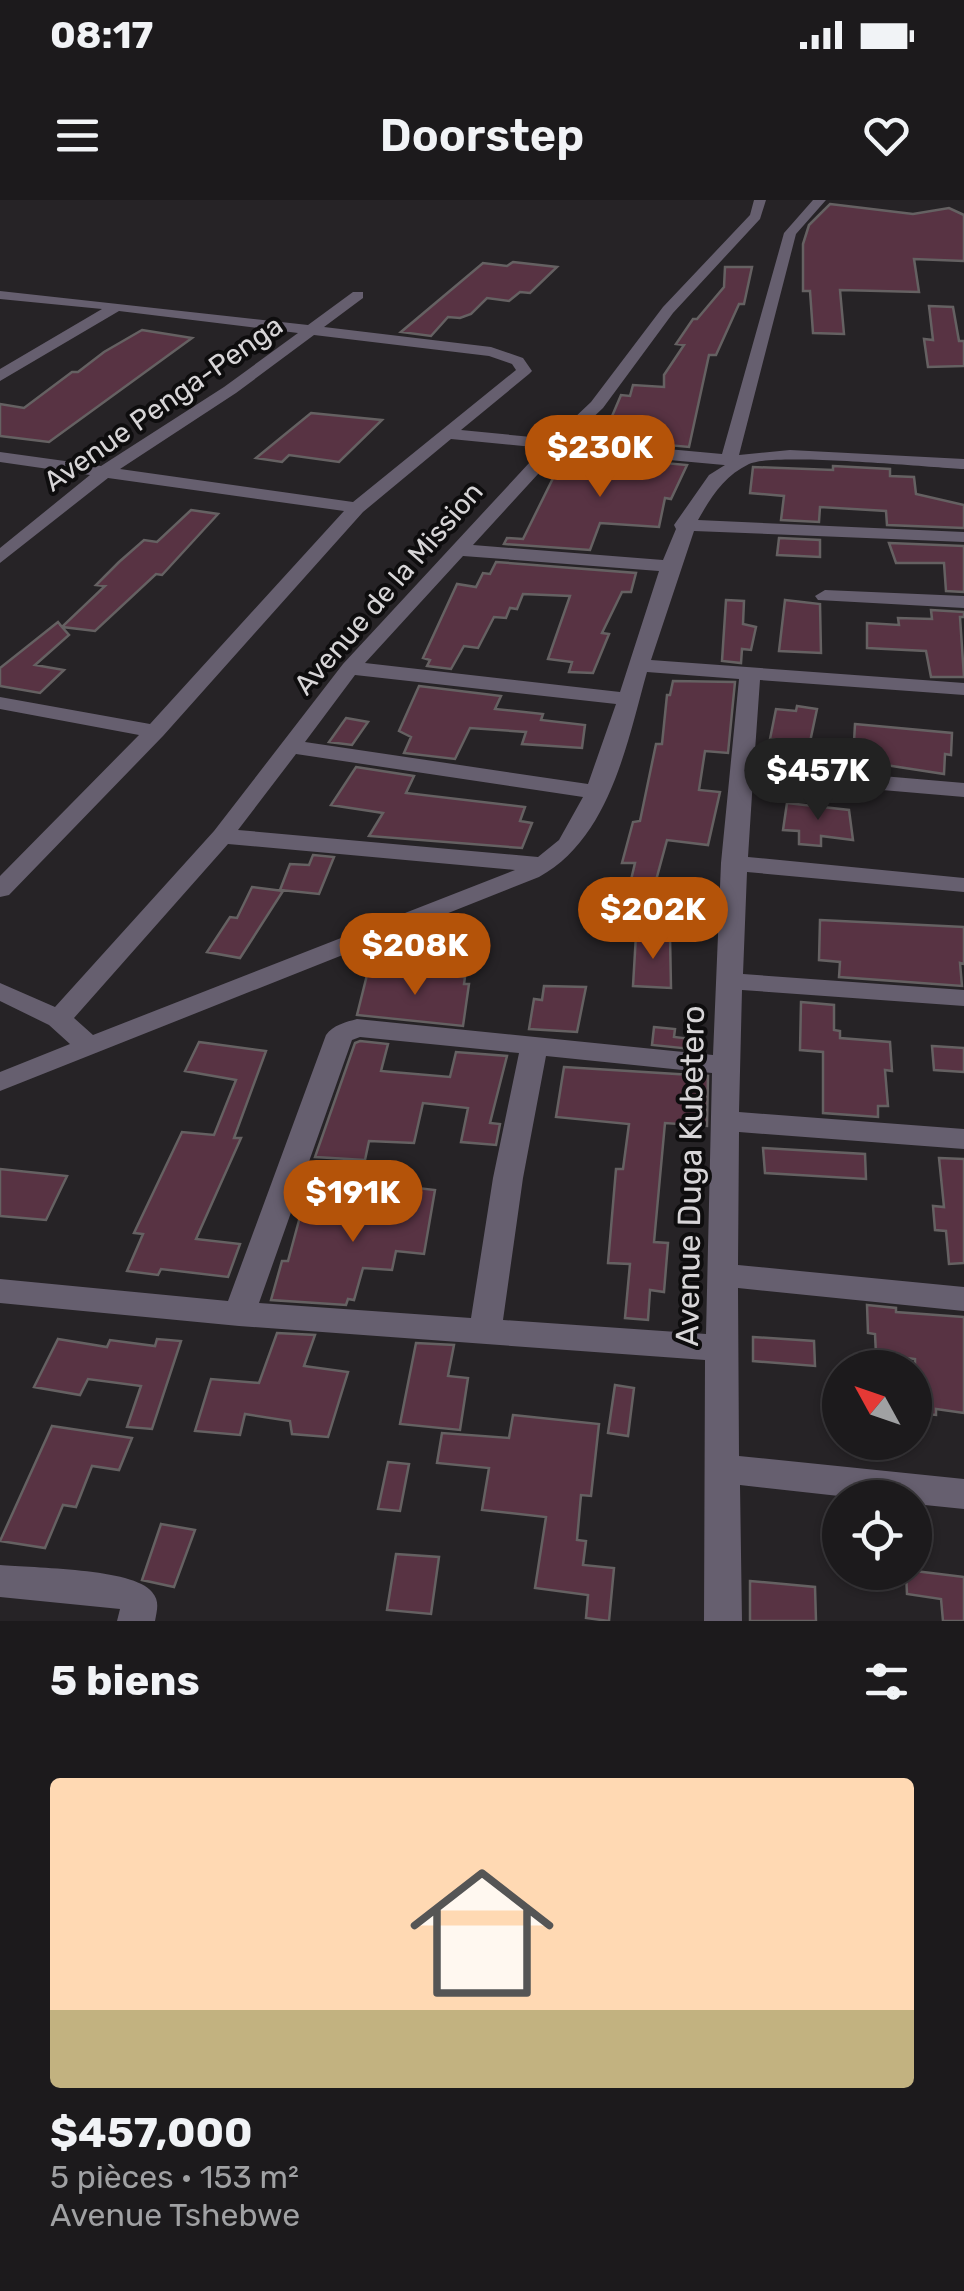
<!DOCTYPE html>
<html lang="fr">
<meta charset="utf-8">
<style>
:root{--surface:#1c1a1c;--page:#252325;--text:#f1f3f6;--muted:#a0a1a3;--line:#3a383b;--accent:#b45309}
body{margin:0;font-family:Rubik,sans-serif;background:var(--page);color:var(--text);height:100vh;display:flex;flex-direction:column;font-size:38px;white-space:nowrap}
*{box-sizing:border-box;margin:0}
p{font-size:32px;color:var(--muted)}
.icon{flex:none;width:55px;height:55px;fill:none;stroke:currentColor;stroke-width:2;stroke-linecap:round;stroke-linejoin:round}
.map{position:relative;height:1421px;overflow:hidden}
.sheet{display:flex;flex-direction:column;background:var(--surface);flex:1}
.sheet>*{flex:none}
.needle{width:65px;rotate:310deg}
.buttons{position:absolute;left:822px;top:1150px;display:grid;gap:20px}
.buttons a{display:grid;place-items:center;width:110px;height:110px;border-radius:50%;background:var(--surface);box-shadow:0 2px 8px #0004,0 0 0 2px var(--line);font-size:50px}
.price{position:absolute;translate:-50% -85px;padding:0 22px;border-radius:35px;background:var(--accent);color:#fff;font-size:32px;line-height:65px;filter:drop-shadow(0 2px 5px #0008)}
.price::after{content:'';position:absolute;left:50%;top:60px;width:30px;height:22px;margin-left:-15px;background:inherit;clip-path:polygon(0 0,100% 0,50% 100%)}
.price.on{background:#222;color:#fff}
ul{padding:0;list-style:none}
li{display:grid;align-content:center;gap:20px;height:530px;padding:0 50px}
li+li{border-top:2px solid var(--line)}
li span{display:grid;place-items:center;height:310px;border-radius:10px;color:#555}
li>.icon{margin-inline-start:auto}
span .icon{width:180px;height:180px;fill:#fffc;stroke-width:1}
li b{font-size:42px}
h2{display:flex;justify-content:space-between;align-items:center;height:120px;padding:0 50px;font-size:42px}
.status{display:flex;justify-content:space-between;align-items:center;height:70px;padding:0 50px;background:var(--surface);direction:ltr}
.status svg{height:28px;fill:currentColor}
header{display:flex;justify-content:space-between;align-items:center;height:130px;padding:0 50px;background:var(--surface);font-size:45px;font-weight:600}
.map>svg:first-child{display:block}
</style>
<div class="status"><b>08:17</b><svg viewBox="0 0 49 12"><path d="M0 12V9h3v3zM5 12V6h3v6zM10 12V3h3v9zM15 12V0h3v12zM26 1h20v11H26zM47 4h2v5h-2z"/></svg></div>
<header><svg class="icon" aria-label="menu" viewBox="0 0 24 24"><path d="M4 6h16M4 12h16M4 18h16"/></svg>Doorstep<svg class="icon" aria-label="heart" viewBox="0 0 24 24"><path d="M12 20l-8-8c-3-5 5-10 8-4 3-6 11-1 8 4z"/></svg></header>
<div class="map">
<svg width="964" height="1421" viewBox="0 0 964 1421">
<rect width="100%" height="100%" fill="#262326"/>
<!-- building -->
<path fill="#583343" stroke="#656162" stroke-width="2.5" d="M830,4L913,14L949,8L964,15V61L914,59L919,92L840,90L844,134L813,133L810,91H803V44L809,25Z
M513,62L557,67L530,93L520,92L509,101L487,98L471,114L460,118L448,117L431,136L401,132L483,63L507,66Z
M725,67H752L744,104H739L716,155H709L689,247L578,237L588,227L607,228L621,195L630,196L633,185L664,187V175L684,145L676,144L693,119H697L724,87Z
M929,106L953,107L959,141H964V166L928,167L924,139L933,140Z
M142,130L192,138L49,242L0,236V204L24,208L72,172H78L104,152Z
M311,213L382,220L339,262L289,255L282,262L256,258Z
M565,254L687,265L671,299L665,298L659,327L600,323L590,350L504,344L507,338L523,339Z
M833,266L890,269V276L914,277L916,294L964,305V328L887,325L886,311L820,307L819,322L781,320L784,296L750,293L753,267L833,270Z
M191,310L218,314L162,375L156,374L95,431L62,427L69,435L35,465L64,470L40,493L0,486V468L58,422L62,427L105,386L96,385L119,362L144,340L157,342Z
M779,338L820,340V357L777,355Z
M889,343L964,346V392L946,391L944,363H896Z
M496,362L636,373L631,392H622L602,433L609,434L593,473L569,472L572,462L548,459L570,396L523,394L517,409L510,408L506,418L494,417L478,448L464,446L451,469L427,466L430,460L423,458L457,384L476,387L483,373L490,374Z
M726,400L744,401L743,424L756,427L751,450L742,449L741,463L722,461Z
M785,400L820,404L821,453L779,451Z
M931,410L964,412V417H960L964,477H931L926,451L867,448V423L899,425L898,418L932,419Z
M673,481L735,482L728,553L705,551L699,590L720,592L708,645L667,640L655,684L631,680L635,663H622L633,622L640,621L656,544H662L667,495H670Z
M419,486L501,496L495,509L543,514L541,520L585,525L582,548L522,544L526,532L470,528L455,559L404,553L411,537L399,531Z
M797,506L817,509L810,542L770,539L776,509L796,511Z
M346,518L368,522L352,545L329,542Z
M855,524L952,533L951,555L945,554L944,574L853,560Z
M356,567L414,576L406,593L525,607L520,621L532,623L522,648L369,636L383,613L331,605Z
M787,603L849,610L853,640L821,636V646L799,644V631L783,630Z
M313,655L334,657L319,694L280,690L290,664L309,665Z
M252,687L283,691L240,758L207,752L230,717L237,718Z
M820,720L964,727V764L960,763L962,786L839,777L840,762L819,760Z
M636,735L670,736L671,788L633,786Z
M368,771L465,777L464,784H469L463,826L357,815Z
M544,786L586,787L577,832L529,829L534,799L542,800Z
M801,802L834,805V830L840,831V838L890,842L892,871L885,870L888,906H878V917L823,913V852L800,850Z
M654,827L675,829L674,837L692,839L691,849L652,845Z
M360,841L388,844L381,871L392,872L450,877L456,852L507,856L490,923L500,924L496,945L461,942L468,908L423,903L414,943L369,941L365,960L315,957L355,843Z
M199,842L266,851L234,938H241L196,1039L240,1044L228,1077L161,1069L158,1075L127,1071L143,1034L134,1033L182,932L214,935L236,880L185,871Z
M932,846L964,848V872L934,870Z
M564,867L708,876L707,926L665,923L654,1042L668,1043L664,1092L650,1090L648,1120L625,1118L630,1064L608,1063L616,969H623L629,924L556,917Z
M763,948L865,954L866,979L765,973Z
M939,958L964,959V1063L949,1064L946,1031L935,1030L933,1006L944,1007Z
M0,969L67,976L46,1020L0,1016Z
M374,983L435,990L424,1054L396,1051L392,1070L363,1068L354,1100L348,1099L346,1105L271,1100L282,1061H288L301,1013L363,1018Z
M867,1105L896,1108V1112L964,1117V1213L936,1209V1215L915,1213V1159L876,1154L875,1134L868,1133Z
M277,1133L315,1135L304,1166L348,1172L328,1237L292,1234L290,1221L245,1214L240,1235L195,1231L211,1179L259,1183Z
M753,1137L814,1141L815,1166L753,1161Z
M58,1139L107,1147L110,1140L155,1146L157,1139L181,1141L152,1229L127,1227L141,1186L88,1179L80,1195L34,1187Z
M416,1143L454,1145L448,1176L468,1178L460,1230L400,1224Z
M615,1185L634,1188L628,1236L608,1233Z
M513,1215L599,1224L591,1296L581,1295L577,1340L586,1341L583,1365L614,1368L609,1421L586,1418L588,1395L535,1388L546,1317L482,1310L489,1268L437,1263L442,1233L509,1238Z
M52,1226L132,1238L119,1270L92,1266L76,1307L63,1305L45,1348L0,1341Z
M388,1262L409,1264L400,1311L378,1309Z
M161,1324L195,1330L174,1387L142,1380Z
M396,1354L439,1357L431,1414L387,1410Z
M915,1371L964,1377V1421H943L941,1399L907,1394L906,1372Z
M750,1381L815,1387L816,1421H750Z"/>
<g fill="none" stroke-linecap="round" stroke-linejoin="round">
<!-- minor -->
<path fill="#665f6f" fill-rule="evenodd" d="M754,0H766L760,19L673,113L603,208L569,240L722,254L784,33L813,0H826L796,34L739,255L790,250L964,259V269C927,267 773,252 749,264C724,276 711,297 698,320L964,332V342L694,331L651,460L964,483V495L760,480L754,565L964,583V597L753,579L748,657L964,678V692L747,672L743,774L964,790V806L742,790L739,912L964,929V949L739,932L738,1065L964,1087V1111L738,1088L739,1256L964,1279V1309L915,1304V1298H857L740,1285L742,1421H704L705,1160L239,1126L0,1103V1079L228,1101L326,835C333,825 346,822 357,819L713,855L721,663L739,479L647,472C627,543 610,638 539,677L0,891V872L70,844L49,825L0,801V783L55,807L214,631L343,464L543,248L451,239L363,312L163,536L9,695L0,697V676L139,535L0,509V497L150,524L344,311L108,278L0,363V348L90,275L0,262V252L101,266L224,187L298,133L119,111L0,181V169L102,109L0,99V91L308,125L353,92H363V98L324,127L491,147L523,158L532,171L529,174L461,230L552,239L591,202L663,107L750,15ZM314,135L489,156L512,164L516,170L353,302L120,269L236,193ZM560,250L724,265H725L709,275L674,325L676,329L663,360L473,345ZM463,356L659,371L620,492L365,463ZM355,475L616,504L588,584L305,542ZM296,554L583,597L559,640L538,657L238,630ZM228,644L515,670L93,835L74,818ZM360,837L519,853L493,978L471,1118L259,1103L352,840ZM546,856L712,873L706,1134L503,1120L523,978Z
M825,390L964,396V408L818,400L815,396Z
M0,1365C32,1368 134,1368 152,1392C160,1401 157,1410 155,1421H117L120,1409L0,1397Z"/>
</g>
<g text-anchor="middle" stroke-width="8" stroke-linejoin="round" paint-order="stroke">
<!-- far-street labels -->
<g font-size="28" fill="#d7d5d7" stroke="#0e0d0e">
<text transform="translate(163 203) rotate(-35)" y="10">Avenue Penga-Penga</text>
<text transform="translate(388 388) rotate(-49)" y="10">Avenue de la Mission</text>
</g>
<!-- street labels -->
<g font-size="32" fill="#d7d5d7" stroke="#0e0d0e">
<text transform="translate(690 976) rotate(-89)" y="11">Avenue Duga Kubetero</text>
</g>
</g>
</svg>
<div class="buttons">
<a><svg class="needle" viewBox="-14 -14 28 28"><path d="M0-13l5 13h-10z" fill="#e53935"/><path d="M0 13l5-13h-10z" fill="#a0a1a3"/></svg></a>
<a><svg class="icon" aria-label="locate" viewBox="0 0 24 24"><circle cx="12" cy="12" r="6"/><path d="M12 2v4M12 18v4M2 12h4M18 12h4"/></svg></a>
</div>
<b class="price" style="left:600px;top:300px">$230K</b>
<b class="price on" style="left:818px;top:623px">$457K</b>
<b class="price" style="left:653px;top:762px">$202K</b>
<b class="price" style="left:415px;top:798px">$208K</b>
<b class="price" style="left:353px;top:1045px">$191K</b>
</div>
<section class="sheet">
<h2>5 biens<svg class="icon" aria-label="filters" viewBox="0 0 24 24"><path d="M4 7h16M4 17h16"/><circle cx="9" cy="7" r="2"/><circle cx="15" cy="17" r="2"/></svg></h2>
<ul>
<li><span style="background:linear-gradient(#ffd9b3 75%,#c2b280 0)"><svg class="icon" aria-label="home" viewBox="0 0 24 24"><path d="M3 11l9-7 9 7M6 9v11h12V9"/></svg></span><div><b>$457,000</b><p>5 pièces · 153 m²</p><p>Avenue Tshebwe</p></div></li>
</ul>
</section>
